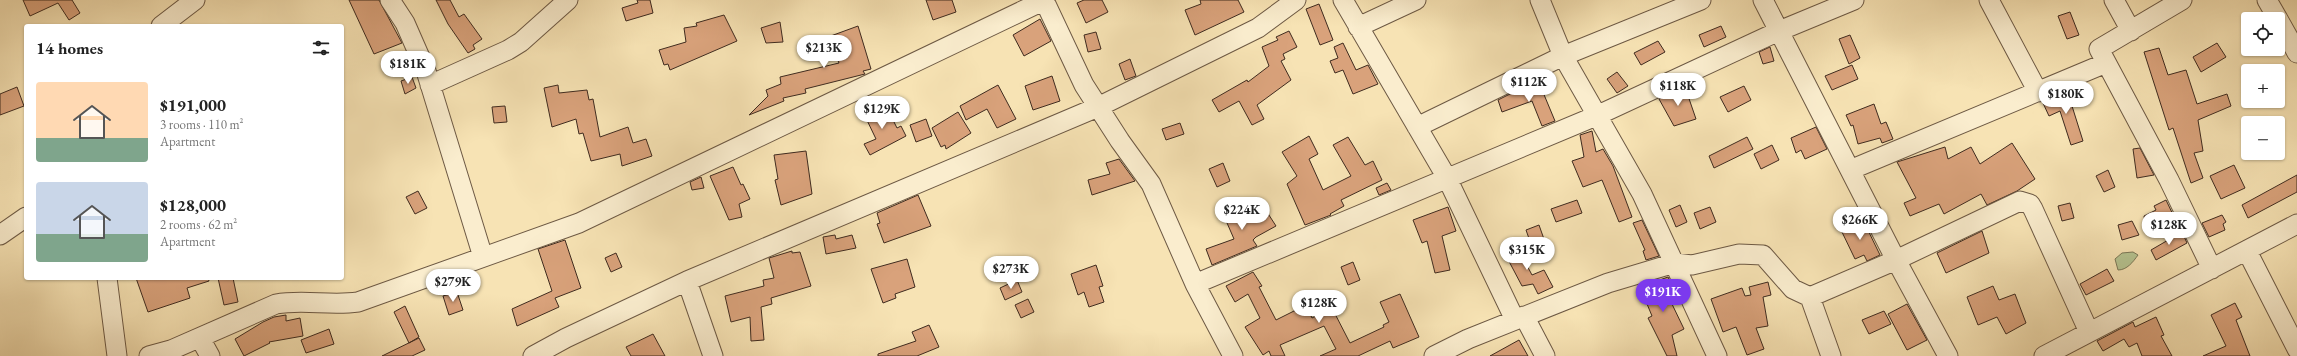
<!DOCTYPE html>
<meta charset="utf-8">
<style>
:root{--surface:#fff;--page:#f2f2f2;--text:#222;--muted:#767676;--accent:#7c3aed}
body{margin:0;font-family:"EB Garamond",serif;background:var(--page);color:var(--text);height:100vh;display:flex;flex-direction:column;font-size:15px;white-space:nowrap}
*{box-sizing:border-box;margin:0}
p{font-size:13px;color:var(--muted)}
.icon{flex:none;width:22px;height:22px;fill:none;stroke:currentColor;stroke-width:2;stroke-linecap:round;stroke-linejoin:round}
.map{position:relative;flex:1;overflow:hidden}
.side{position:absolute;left:24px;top:24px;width:320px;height:256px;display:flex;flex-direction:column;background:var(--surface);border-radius:4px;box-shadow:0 1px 3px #0004}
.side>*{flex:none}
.tools{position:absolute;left:2241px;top:12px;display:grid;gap:8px}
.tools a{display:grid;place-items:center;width:44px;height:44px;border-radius:4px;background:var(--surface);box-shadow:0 1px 3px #0004;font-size:20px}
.price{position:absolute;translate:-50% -34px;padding:0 9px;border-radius:14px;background:#fff;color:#222;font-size:13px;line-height:26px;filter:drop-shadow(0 1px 2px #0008)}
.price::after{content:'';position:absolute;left:50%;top:24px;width:12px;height:9px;margin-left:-6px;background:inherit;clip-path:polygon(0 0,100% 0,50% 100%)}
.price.current{background:var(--accent);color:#fff}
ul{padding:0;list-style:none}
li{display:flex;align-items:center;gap:12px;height:100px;padding:0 12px}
li span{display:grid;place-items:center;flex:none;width:112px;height:80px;border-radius:4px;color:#555}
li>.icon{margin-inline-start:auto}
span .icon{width:48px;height:48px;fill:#fffc;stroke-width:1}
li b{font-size:17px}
h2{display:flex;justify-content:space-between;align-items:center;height:48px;padding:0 12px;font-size:17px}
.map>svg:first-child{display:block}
</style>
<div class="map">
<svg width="2297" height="356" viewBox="0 0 2297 356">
<rect width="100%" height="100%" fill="#f7e3b4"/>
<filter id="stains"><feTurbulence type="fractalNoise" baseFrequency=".005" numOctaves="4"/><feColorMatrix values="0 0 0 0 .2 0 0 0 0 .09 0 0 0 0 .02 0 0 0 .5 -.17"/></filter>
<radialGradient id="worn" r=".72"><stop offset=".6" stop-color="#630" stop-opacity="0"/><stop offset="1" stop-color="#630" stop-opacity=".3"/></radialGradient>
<!-- green -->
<path fill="#b6c592" stroke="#7a7858" d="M2133,252L2138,255C2133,262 2127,270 2118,270L2115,259L2122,253Z"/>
<!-- building -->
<path fill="#d9a27b" stroke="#3f2b1f" d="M23,0H72L80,13L69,20L58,3L30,16Z
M349,0H379L402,43L374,54Z
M436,0H450L459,17L464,14L482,39L473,45L475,49L468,53L448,24Z
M637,0H650L653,13L626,21L622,8L638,3Z
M926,0H952L956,12L933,20Z
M1084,0H1102L1108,12L1086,23L1077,3Z
M1200,0H1238L1244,12L1195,35L1185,10L1201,4Z
M1319,4L1333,40L1320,45L1306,9Z
M2070,12L2079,35L2067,39L2058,16Z
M724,15L737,41L670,70L668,64L664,65L659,50L686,42L684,28L697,26L696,23Z
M1040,19L1051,41L1024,56L1013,35Z
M780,22L783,42L766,43L761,28Z
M858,26L871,69L863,71L865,74L805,89L806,93L783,98L784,101L749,115L768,96L766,90L781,84L780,77L839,63L828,37Z
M1721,26L1726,37L1704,47L1699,35Z
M1289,31L1297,47L1283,54L1285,59L1281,61L1291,80L1257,105L1264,119L1252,125L1239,101L1219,112L1212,100L1247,80L1248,82L1269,66L1262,47L1278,40L1276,37Z
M1096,32L1101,49L1088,52L1084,35Z
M1850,35L1860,58L1849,64L1839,39Z
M1658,41L1665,52L1641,65L1634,53Z
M1343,43L1356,70L1368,65L1378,84L1353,94L1343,70L1335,73L1330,61L1338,58L1334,47Z
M2217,43L2226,57L2201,72L2193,57Z
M1770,47L1774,61L1763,64L1759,52Z
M2159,48L2168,75L2186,70L2197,104L2227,94L2231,106L2198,120L2203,151L2194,153L2203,178L2191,183L2173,128L2169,130L2144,52Z
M1130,59L1136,76L1125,80L1119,64Z
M1852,65L1858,79L1832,90L1825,76Z
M1617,72L1628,86L1617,93L1607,79Z
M1052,76L1060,101L1033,110L1025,86Z
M412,77L416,88L405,94L401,81Z
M558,85L559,93L587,90L589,100L593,99L600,137L628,127L633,143L646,139L652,156L622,166L620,154L591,161L583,133L579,134L576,119L552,127L544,88Z
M998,85L1016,119L997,128L987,109L966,120L960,106Z
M1540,85L1555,121L1542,126L1532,101L1502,112L1498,100L1516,91Z
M1744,86L1751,100L1728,112L1720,97Z
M17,87L24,106L0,115V94Z
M1685,87L1696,119L1674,126L1659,99Z
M2070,91L2076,104L2072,106L2083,141L2071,145L2060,111L2049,116L2043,103Z
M1874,104L1881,124L1886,122L1893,139L1882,143L1880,138L1858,144L1853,125L1851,126L1846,115Z
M505,106L507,122L494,123L492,107Z
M881,106L883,110L887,108L897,128L901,126L906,136L870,155L864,144L876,139L864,114Z
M958,112L971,133L946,149L945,145L941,147L932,128Z
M926,119L932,136L916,142L910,125Z
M1180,123L1184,134L1166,140L1162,129Z
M1816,127L1827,149L1805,159L1801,150L1796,153L1791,138Z
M1592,131L1596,152L1603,149L1613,166L1632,217L1619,222L1602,180L1583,187L1572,161L1584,157L1580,135Z
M1309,136L1318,154L1309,159L1323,190L1351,176L1333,145L1348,137L1365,165L1373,161L1382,180L1341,200L1344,206L1330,214L1331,215L1305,225L1287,184L1297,176L1282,152Z
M1747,137L1753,149L1714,168L1709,156Z
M2012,143L2035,179L2017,191L1987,205L1981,194L1944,214L1939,204L1910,216L1904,203L1916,198L1897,162L1945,147L1948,159L1971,147L1980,164Z
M1772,145L1779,160L1761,169L1754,154Z
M2140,148L2154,175L2137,178L2133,149Z
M806,151L812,194L781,205L775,180L778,179L774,155Z
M1119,159L1135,181L1092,195L1088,180L1110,174L1106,163Z
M1223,163L1230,181L1217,187L1209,169Z
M2234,165L2245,188L2221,199L2210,176Z
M733,167L741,185L743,184L750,199L739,204L742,217L729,220L710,176Z
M2108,170L2115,187L2104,192L2096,176Z
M2297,175V192L2248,218L2242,205Z
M701,177L704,188L692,190L690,182Z
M1387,183L1391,190L1379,195L1376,188Z
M418,191L427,208L415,214L406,197Z
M918,195L931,226L884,243L877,224L880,223L877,213Z
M1258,198L1276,226L1256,237L1253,240L1257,246L1212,265L1206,249L1234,239L1224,216Z
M1577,200L1582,213L1556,222L1551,209Z
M2166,200L2177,223L2146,233L2144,216L2156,210L2154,206Z
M2070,203L2074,218L2062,221L2058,206Z
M1680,205L1687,222L1676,227L1669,210Z
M1448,207L1456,231L1442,236L1450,270L1435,273L1427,241L1422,243L1413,220Z
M1710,207L1716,222L1700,229L1694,213Z
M2222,215L2226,222L2223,224L2225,230L2209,237L2202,223Z
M1642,220L1659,256L1646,260L1643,251L1645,250L1633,223Z
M1863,220L1880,255L1867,261L1864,255L1855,259L1841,230Z
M2132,221L2139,235L2122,240L2118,225Z
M1539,225L1545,242L1532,247L1526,230Z
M1982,231L1989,253L1946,273L1937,253Z
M2182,232L2187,243L2156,260L2151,250Z
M835,235L836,239L852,235L856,248L826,254L823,237Z
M565,240L581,288L555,298L559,307L517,326L512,309L552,291L538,249Z
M1515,243L1532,275L1544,270L1553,287L1538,294L1533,284L1522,286L1503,250Z
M792,251V253L800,252L811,286L771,298L772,304L761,307L764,340L751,341L750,317L731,322L725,296L764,286L763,280L774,278L769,258Z
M616,253L622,267L611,272L605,258Z
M907,259L915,287L895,294L896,298L883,303L871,269Z
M1353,262L1360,280L1348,285L1341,267Z
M1096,265L1103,286L1099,287L1104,302L1089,307L1084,292L1078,295L1071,274Z
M2107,269L2114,281L2086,295L2080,284Z
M1253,272L1262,286L1259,287L1276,320L1306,305L1312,318L1332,308L1350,343L1384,327L1383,325L1389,322L1380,302L1400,294L1419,337L1393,348L1390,341L1358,356H1320L1336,349L1324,326L1280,345L1285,356H1271L1269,351L1263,355L1245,327L1260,318L1248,294L1235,302L1226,286Z
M1668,277L1678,298L1671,302L1684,329L1672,335L1677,356H1667L1648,318L1652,316L1640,287Z
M136,278H208L209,281L187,288L190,298L148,312Z
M218,278H233L238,302L224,305Z
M1017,280L1022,292L1005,300L1000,288Z
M1768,282L1771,295L1763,297L1768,326L1756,328L1764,349L1747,355L1736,327L1723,332L1711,299L1742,288L1745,296L1751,295L1749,287Z
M1993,286L1999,300L2015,294L2026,323L2006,334L1997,317L1978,325L1967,297Z
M457,292L463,310L449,315L443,296Z
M1028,299L1034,312L1021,318L1015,305Z
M2235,303L2242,317L2236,320L2250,356H2203L2226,346L2211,315Z
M1907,304L1927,340L1907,350L1888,314Z
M405,306L419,337L409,343L394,312Z
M1884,311L1891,324L1869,334L1862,320Z
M286,315V321L300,318L303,336L269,342L270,343L244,356L235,339L263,322L274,317Z
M2156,317L2164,335L2161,336L2172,356H2142L2137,343L2129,347L2124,339L2103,351L2097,341L2133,322L2135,327Z
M929,325L939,347L917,356H878V354L916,341L912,332Z
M329,329L334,344L306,353L301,340Z
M653,334L665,356H631L626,347Z
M419,338L425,350L412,356H382Z
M1519,340L1528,356H1490Z"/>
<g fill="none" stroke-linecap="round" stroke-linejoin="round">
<!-- minor casing -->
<g stroke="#6d5944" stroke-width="21">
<path id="minor" d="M390,0L405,23L426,71L483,257
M1044,0L1084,85L1120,141L1151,184L1195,284L1233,356
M1343,0L1447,178L1515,320
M1540,0L1563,56L1642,194L1717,356
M1763,0L1896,260L1948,356
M1989,0L2038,92
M2114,0L2131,31
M2182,0L2099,49L2169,180L2212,269
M2267,0L2278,19
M2278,19L2297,53
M161,26L195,0
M1358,27L1416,0
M430,85L508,50L521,42L568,0
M1417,127L1563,56L1701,0
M1850,170L2106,63
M0,235L26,217
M2247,251L2297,349
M107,278L117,356
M687,281L713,356
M1195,284L1596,116L1779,31L1854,0
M1810,297L1896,260L2020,201L2030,204L2033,209L2089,332
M1524,316L1545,356
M200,338L210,356
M149,356L171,350L276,304C303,299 330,306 358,302L579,223L1045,0
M533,356L566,338L687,281L1098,107L1258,28L1296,0
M1434,356L1468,339L1608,283L1675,263L1692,265L1739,254L1763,255L1793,289L1810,297L1831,356
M2044,356L2297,224"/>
</g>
<!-- minor -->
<use href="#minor" stroke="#faedce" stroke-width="19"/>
</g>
<rect width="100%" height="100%" filter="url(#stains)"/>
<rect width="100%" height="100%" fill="url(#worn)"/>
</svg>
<div class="tools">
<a><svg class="icon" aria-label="locate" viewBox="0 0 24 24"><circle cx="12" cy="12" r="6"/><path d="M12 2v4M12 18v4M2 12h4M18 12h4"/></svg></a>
<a>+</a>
<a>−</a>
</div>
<b class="price" style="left:824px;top:69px">$213K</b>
<b class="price" style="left:408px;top:85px">$181K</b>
<b class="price" style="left:1529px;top:103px">$112K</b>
<b class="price" style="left:1678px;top:107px">$118K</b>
<b class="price" style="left:2066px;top:115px">$180K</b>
<b class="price" style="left:882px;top:130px">$129K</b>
<b class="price" style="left:1242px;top:231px">$224K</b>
<b class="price" style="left:1860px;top:241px">$266K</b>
<b class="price" style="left:2169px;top:246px">$128K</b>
<b class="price" style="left:1527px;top:271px">$315K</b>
<b class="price" style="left:1011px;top:290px">$273K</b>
<b class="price" style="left:453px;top:303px">$279K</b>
<b class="price current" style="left:1663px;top:313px">$191K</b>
<b class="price" style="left:1319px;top:324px">$128K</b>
<section class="side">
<h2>14 homes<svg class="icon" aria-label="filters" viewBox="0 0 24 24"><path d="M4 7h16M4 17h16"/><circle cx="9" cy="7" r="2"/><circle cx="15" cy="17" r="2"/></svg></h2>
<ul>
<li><span style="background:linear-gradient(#ffd9b3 70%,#7fa58c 0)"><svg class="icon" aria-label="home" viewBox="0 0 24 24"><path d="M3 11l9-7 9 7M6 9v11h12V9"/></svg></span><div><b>$191,000</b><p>3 rooms · 110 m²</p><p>Apartment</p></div></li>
<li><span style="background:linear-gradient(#c9d6e8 65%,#7fa58c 0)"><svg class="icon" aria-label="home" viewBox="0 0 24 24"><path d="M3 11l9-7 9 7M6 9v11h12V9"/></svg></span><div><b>$128,000</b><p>2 rooms · 62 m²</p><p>Apartment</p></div></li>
</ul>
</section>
</div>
